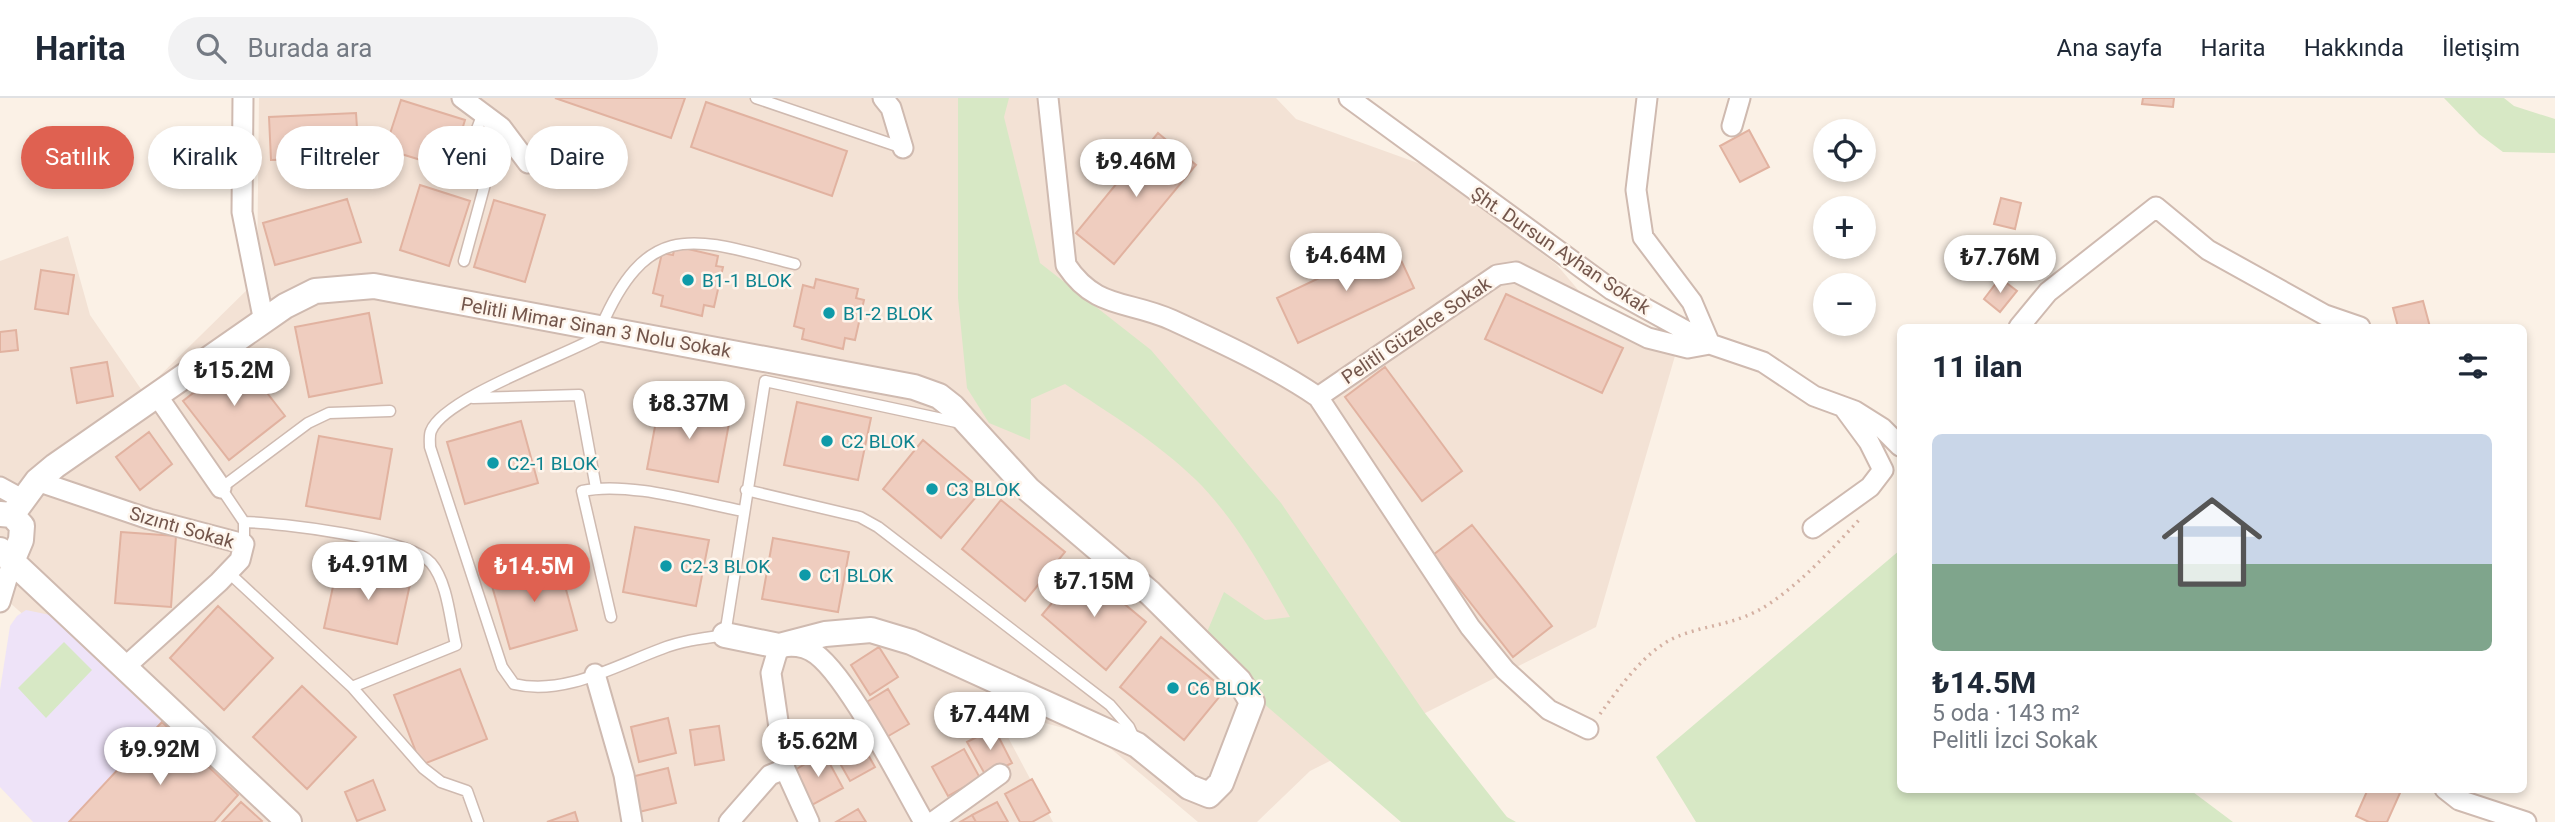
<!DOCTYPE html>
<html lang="tr">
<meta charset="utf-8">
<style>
:root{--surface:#fff;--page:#f2f2f3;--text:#1f2937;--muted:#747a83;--line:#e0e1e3;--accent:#df6151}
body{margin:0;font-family:Roboto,sans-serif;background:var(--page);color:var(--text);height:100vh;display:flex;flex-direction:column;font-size:26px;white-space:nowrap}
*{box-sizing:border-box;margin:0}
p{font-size:23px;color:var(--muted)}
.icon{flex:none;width:38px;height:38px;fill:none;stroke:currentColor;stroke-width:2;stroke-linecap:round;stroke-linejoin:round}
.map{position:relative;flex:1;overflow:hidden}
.sheet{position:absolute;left:1897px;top:226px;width:630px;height:469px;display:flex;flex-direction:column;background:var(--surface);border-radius:10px;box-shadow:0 4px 10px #0003}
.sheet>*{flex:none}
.banner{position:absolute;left:21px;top:28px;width:665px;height:63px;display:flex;gap:14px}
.controls{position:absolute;left:1813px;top:21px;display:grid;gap:14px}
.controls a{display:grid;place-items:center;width:63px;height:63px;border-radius:50%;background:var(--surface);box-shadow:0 4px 10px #0003;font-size:35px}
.price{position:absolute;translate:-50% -60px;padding:0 16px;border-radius:24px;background:#fff;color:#222;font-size:23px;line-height:46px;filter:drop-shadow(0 2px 4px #0008)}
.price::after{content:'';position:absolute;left:50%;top:42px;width:21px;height:16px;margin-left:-10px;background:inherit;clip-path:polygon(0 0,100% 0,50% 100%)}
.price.active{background:var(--accent);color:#fff}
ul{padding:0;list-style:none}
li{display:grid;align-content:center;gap:14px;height:371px;padding:0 35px}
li+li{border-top:2px solid var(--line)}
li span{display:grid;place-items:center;height:217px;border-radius:10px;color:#555}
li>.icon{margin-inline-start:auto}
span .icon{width:126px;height:126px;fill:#fffc;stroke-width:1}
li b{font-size:30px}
h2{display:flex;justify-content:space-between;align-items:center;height:84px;padding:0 35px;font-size:30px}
.pill{padding:0 24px;border-radius:32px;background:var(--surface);box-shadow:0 4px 10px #0003;font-size:24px;line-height:63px}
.pill.active{background:var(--accent);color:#fff}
header{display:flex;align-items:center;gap:42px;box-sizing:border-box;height:98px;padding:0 35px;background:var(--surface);border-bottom:2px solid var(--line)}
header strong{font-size:33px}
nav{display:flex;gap:38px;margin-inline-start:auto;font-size:24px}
.search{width:490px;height:63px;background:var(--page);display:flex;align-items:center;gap:18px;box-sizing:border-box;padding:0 24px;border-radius:38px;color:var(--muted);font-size:26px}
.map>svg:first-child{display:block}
</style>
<header>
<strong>Harita</strong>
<div class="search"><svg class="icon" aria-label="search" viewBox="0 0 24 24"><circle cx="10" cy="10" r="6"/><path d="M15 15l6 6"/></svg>Burada ara</div>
<nav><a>Ana sayfa</a><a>Harita</a><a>Hakkında</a><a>İletişim</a></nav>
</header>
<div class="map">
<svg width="2555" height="724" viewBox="0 0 2555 724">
<rect width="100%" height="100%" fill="#fbf1e6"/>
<!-- residential -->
<path fill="#f3e2d5" d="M259,0H1276L1296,21L1429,69L1557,167L1591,207L1677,251L1596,529L1310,673L1257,724H1198L1097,639L993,611L1053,724H198L44,535L0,496V163L68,138L90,217L143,294L257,182Z"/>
<!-- education -->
<path fill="#eee3f8" d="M26,512L50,517L238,697L214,724H33L0,689V592L10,528L17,518Z"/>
<!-- green -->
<path fill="#d7e8c5" d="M958,0H1009L1004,19L1040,165L1151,252L1281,405L1424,614L1507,719L1516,724H1401L1255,598L1207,534L1224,494L1265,522L1290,519C1263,472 1235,420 1195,381C1157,344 1109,315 1065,286L1031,301L1030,342L989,325L967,290L958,200Z
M2444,0H2504L2514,8L2555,21V55L2503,54L2479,36Z
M1900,452V691H2189L2233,724H1696L1656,659Z
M64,544L92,572L46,620L18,590Z"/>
<!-- building -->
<path fill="#efcdbf" stroke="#e1b2a0" stroke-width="2" d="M555,0H685L671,40Z
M2143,0H2174L2173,9L2142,6Z
M401,2L465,22L450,71L385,51Z
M706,4L847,53L832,98L691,49Z
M356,15L359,60L271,62L269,19Z
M1749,32L1769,69L1740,84L1720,48Z
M1158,35L1196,67L1114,166L1076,135Z
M420,87L470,103L449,168L400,152Z
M2001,100L2021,105L2015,131L1994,126Z
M347,101L361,144L275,167L263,125Z
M494,102L545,117L525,184L474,169Z
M1393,145L1414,190L1298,245L1277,200Z
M675,148L718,158L716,168L723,169L714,209L704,207L702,218L661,208L663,198L653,195L662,155L673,157Z
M41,172L74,177L68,216L35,211Z
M2000,180L2017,193L2000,214L1984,201Z
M816,181L858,191L856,200L864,202L855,242L845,240L843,251L802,241L804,231L794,228L803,187L814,190Z
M1506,196L1623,250L1602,295L1485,241Z
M2423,203L2430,229H2398L2393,210Z
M369,215L382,285L309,299L295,229Z
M16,232L18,252L0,254V234Z
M239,259L285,318L229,362L183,303Z
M107,264L113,298L77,305L71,270Z
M1385,269L1462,373L1422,403L1345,299Z
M660,302L731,315L718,384L647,371Z
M797,304L871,320L858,382L784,367Z
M521,323L538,385L465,406L447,344Z
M149,334L172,366L140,392L116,359Z
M319,338L392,351L380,421L306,408Z
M923,342L982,392L941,440L883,391Z
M1001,402L1065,454L1025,503L962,451Z
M1472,427L1552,528L1513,559L1433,457Z
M635,429L709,442L696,508L623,494Z
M121,434L176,438L171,509L115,505Z
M773,440L849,454L838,514L762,501Z
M339,461L412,477L397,546L324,530Z
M558,462L577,532L510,551L490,481Z
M1081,470L1146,524L1106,572L1042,517Z
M218,508L273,560L224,612L170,560Z
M1161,539L1225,592L1184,642L1120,589Z
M879,549L898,579L870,597L851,567Z
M460,571L487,641L421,667L394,597Z
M302,588L356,639L307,691L253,639Z
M888,591L909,626L885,640L865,605Z
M668,620L676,655L639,664L631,629Z
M162,624L238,697L214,724H69Z
M719,628L724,662L695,667L690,632Z
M994,630L1012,665L986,678L967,644Z
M858,639L875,669L850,683L833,653Z
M964,651L980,680L948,698L932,669Z
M824,655L843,690L812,707L793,673Z
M668,670L676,705L639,714L631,679Z
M1032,681L1050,714L1032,724H1020L1005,696Z
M373,682L385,712L357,723L345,694Z
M2368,691H2391L2400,695L2387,724H2369L2356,718Z
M241,704L262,723L261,724H222Z
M997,704L1008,724H976L972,717Z
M858,711L866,724H836Z
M575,714L578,724H547Z
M972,717L976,724H960Z"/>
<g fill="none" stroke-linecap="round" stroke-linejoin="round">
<!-- service casing -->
<g stroke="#cfbab0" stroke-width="13">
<path id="service" d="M756,0L903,50
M464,163L491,64L469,52L483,15
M601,229C649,118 696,141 795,166
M605,235C570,256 444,299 431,333C429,337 430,345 430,349L502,569L514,586C564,598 615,568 661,551C681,543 704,540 725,537L765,283L961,325
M473,300L579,297L596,390
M746,392L860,419L878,429L1110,607L1129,629L1134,640
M244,446V424L221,390L308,325L329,315L390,313
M228,474L352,589L456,547C450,523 448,485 431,465C409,440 281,425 244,424
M611,519L582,393C628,383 696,404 743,413
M352,589L423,670L441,684L467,693L478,724"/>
</g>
<!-- minor casing -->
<g stroke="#cfbab0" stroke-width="23">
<path id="minor" d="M243,0L242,114L264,224
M462,0L501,29L528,65
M883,0L891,10L903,50
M1048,0L1066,167C1096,212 1128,202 1172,222C1222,245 1272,268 1318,299
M1349,0L1612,192L1710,246L1763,264L1814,298L1855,313L1882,330L1900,348
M1732,28L1740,0
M2019,229L2048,194L2156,109L2208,152L2325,217L2360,229
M158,299L221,390
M37,383L149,421L244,446L240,462L219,484L125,569
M0,389L22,401
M1813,430L1870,389L1883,372L1869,344L1844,310
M0,504L13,461
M595,576L624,677L632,724
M1588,631L1549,612L1505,572L1470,529L1318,299L1497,177L1516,174L1648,240L1688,250L1710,246L1692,204L1643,139L1636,92L1647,0
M785,671L771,575L779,548C790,548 801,547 811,553C844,570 903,688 924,724
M2445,691L2459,702L2526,724
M729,724L770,677L785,671L809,724
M933,724L1000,676"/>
</g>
<!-- tertiary casing -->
<g stroke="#cfbab0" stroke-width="28">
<path id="tertiary" d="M0,416L12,417L22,428L21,442L13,461
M12,417L37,383L55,368L285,208L315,193L374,188L914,289L939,298L953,309L1029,392L1150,495L1239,583L1252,604L1221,685L1209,697L1189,689L1137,647L911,544L871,532L825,536L779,548L725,537
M0,452L289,724"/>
</g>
<!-- path -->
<path stroke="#d4b0a2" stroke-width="3.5" stroke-dasharray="2 5" stroke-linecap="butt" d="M1600,616C1620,589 1643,555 1674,540C1705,526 1736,528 1769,506C1802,484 1832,451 1859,422"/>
<!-- service -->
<use href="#service" stroke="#fff" stroke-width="10"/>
<!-- minor -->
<use href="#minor" stroke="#fff" stroke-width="19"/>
<!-- tertiary -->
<use href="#tertiary" stroke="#fff" stroke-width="24"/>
</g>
<!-- markers -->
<g fill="#0f9aa8" stroke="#fef5ec" stroke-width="2.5">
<circle cx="688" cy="182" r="7"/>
<circle cx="829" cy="215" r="7"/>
<circle cx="827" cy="343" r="7"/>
<circle cx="493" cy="365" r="7"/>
<circle cx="932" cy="391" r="7"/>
<circle cx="666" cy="468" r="7"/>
<circle cx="805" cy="477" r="7"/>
<circle cx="1173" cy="590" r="7"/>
</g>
<g text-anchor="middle" stroke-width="5" stroke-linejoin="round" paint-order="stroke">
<!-- street labels -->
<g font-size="19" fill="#73564c" stroke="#fef5ec">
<text transform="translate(1561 152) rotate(34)" y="7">Şht. Dursun Ayhan Sokak</text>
<text transform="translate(596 229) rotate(10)" y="7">Pelitli Mimar Sinan 3 Nolu Sokak</text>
<text transform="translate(1416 232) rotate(-34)" y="7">Pelitli Güzelce Sokak</text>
<text transform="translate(182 429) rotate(16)" y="7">Sızıntı Sokak</text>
</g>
<!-- culture labels -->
<g font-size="19" fill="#0d838f" stroke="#fef5ec" text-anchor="start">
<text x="702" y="189">B1-1 BLOK</text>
<text x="843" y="222">B1-2 BLOK</text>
<text x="841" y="350">C2 BLOK</text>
<text x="507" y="372">C2-1 BLOK</text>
<text x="946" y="398">C3 BLOK</text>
<text x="680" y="475">C2-3 BLOK</text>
<text x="819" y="484">C1 BLOK</text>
<text x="1187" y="597">C6 BLOK</text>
</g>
</g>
</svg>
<div class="controls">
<a><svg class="icon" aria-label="locate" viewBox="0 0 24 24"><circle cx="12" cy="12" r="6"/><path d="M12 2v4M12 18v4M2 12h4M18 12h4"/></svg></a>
<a>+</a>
<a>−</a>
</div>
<b class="price" style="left:1136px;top:101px">₺9.46M</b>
<b class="price" style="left:1346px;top:195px">₺4.64M</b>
<b class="price" style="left:2000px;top:197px">₺7.76M</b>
<b class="price" style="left:234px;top:310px">₺15.2M</b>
<b class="price" style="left:689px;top:343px">₺8.37M</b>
<b class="price" style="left:368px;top:504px">₺4.91M</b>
<b class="price active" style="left:534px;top:506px">₺14.5M</b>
<b class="price" style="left:1094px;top:521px">₺7.15M</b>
<b class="price" style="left:990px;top:654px">₺7.44M</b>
<b class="price" style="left:818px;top:681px">₺5.62M</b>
<b class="price" style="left:160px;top:689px">₺9.92M</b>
<div class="banner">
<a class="pill active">Satılık</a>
<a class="pill">Kiralık</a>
<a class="pill">Filtreler</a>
<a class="pill">Yeni</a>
<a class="pill">Daire</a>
</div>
<section class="sheet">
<h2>11 ilan<svg class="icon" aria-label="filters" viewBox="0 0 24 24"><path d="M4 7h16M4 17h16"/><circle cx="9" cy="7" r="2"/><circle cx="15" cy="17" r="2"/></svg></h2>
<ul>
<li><span style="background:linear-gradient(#c9d6e8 60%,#7fa58c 0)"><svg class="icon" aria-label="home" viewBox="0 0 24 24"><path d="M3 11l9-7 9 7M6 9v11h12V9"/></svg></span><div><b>₺14.5M</b><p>5 oda · 143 m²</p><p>Pelitli İzci Sokak</p></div></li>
</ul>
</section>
</div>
